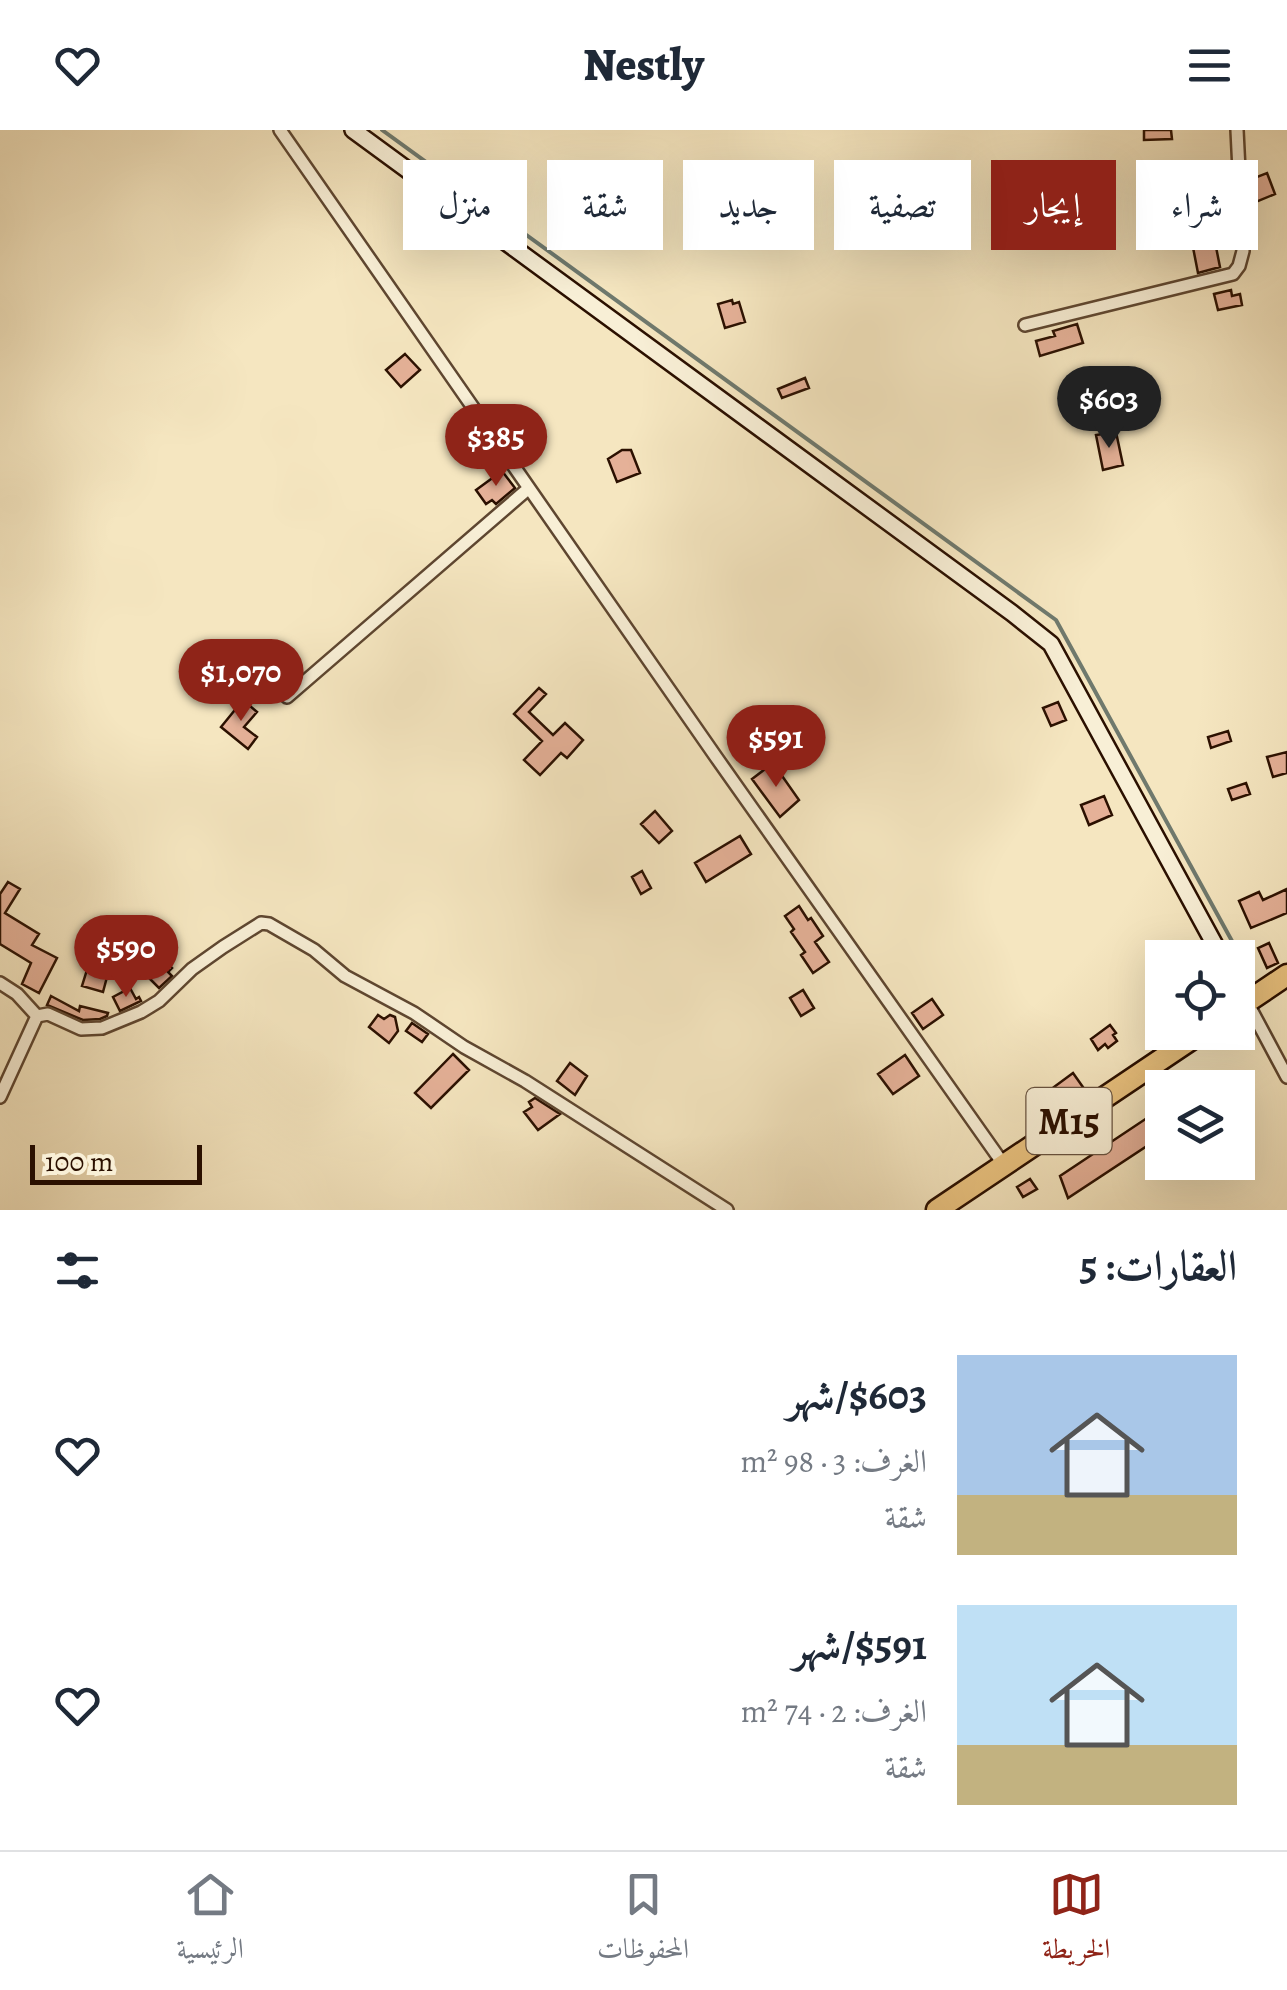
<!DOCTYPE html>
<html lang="ar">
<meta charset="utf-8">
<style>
:root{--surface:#fff;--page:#f6f6f7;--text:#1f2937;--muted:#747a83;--line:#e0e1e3;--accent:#8f2418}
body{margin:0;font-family:Alegreya,Amiri,serif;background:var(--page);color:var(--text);direction:rtl;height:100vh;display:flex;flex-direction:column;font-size:38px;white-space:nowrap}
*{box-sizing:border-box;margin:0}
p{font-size:32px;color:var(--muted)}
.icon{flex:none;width:55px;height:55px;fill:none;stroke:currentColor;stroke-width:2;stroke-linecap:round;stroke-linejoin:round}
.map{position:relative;height:1080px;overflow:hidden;direction:ltr}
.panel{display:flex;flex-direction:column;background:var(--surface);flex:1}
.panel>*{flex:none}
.top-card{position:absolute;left:30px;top:30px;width:1228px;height:90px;direction:rtl;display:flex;gap:20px}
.controls{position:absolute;left:1145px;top:810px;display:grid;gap:20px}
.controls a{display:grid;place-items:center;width:110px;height:110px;border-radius:0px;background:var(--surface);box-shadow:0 10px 40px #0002;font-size:50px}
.scale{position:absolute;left:30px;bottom:25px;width:172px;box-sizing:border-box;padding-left:10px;border:5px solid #2b1000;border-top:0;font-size:28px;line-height:35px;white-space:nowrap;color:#2b1000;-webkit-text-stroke:8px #f8efd6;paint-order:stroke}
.price{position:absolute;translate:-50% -85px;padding:0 22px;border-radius:35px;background:var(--accent);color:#fff;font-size:32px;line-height:65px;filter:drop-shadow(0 2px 5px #0008)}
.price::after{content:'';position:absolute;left:50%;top:60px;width:30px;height:22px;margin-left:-15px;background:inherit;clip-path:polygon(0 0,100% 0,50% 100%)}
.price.current{background:#222;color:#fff}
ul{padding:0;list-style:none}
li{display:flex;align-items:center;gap:30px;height:250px;padding:0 50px}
li span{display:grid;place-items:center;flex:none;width:280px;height:200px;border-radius:0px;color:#555}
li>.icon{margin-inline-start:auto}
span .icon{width:120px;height:120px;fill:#fffc;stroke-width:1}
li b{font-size:42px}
h2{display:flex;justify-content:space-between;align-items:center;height:120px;padding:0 50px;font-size:42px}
.pill{padding:0 35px;border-radius:0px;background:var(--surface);box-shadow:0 10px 40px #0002;font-size:35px;line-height:90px}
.pill.current{background:var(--accent);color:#fff}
header{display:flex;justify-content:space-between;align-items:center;height:130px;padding:0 50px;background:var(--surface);font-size:45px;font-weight:800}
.tabs{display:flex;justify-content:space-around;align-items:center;height:140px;border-top:2px solid var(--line);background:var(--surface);font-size:28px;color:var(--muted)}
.tabs a{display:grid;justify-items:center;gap:5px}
.tabs .current{color:var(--accent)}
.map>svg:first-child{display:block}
</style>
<header><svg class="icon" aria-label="menu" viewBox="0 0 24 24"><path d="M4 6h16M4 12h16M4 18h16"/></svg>Nestly<svg class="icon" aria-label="heart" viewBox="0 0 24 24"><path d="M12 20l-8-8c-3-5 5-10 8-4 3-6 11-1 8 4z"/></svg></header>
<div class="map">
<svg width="1287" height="1080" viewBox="0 0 1287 1080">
<rect width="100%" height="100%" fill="#f5e6c0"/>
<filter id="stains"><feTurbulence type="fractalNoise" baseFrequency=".002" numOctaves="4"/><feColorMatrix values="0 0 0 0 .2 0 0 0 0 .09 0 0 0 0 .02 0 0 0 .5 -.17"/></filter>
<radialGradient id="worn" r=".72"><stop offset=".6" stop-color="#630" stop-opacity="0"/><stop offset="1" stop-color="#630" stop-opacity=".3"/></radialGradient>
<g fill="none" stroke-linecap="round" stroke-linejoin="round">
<!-- stream -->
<path stroke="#6f796d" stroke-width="4" d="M382,0L1056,490L1238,822"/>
</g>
<!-- building -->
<path fill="#e5b198" stroke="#2b1000" stroke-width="2.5" d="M1144,0H1171L1172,9L1144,10Z
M1267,43L1275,64L1251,74L1249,50Z
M1212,97L1220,137L1198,143L1190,102Z
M1231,160L1232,166L1240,164L1242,175L1218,180L1214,164Z
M732,170L733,174L739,172L745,192L725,198L718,174Z
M1077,194L1083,213L1040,226L1036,211L1055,206L1053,201Z
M405,224L420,240L401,257L386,240Z
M805,248L809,258L782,268L778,259Z
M1116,302L1123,335L1103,340L1096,305Z
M622,320H631L640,343L617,352L608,329Z
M502,341L515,358L496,374L492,370L486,374L476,360Z
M539,558L546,564L529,582L553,605L565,593L583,610L567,628L561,623L540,645L524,630L542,611L514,584Z
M243,570L257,582L244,597L257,607L248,619L221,597Z
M1058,572L1066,590L1051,596L1043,578Z
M1228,601L1231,611L1211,618L1208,607Z
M1287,622V643L1273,647L1267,627Z
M773,633L799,670L780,687L752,649Z
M1246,653L1250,664L1232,670L1228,659Z
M1104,666L1112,685L1089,695L1081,675Z
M655,681L672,701L659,713L641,694Z
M740,706L751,724L706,752L695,733Z
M642,741L651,758L641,764L632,747Z
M8,752L20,759L5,783L39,804L32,815L57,828L39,863L22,854L31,833L0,814V764Z
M1287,759V783L1251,798L1239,771L1259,762L1263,770Z
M799,776L808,790L811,788L823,806L815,812L829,832L813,843L801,825L805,822L791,802L794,799L785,786Z
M1269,813L1278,833L1267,838L1258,818Z
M160,826L172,838L168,842L172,846L159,858L143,842Z
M91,827L111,832L103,862L82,856Z
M130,858L136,869L139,867L141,871L120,881L113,867Z
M803,860L814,878L801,886L790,868Z
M51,866L79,881L80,876L108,883L107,886L100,889L83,890L47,875Z
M932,869L943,885L923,899L912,883Z
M378,885L384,889L390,885L395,887L398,901L389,913L369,897Z
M412,893L428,904L422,912L406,901Z
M1110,895L1116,903L1113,905L1117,911L1108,918L1105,914L1098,920L1091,909Z
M453,924L469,940L431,978L415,963Z
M905,925L919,946L893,964L878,944Z
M570,933L587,946L575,965L557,951Z
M1073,943L1085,960L1066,974L1054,957Z
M1216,943L1226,958H1193Z
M535,968L560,984L538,1000L524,982L532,977L529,972Z
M1162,978V1006L1068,1068L1060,1046Z
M1030,1049L1037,1059L1023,1067L1017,1057Z"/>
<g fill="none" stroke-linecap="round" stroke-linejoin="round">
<!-- street casing -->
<g stroke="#5e4630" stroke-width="16">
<path id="street" d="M280,0L716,627L1004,1035
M1025,195L1233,144L1239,136L1243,121L1237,0
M287,567L529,358
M0,853L17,864L37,886L0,967
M1247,872L1287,947
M37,886L48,884L81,899L102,898L141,882L159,871L192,839L223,817L261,793L269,794L314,820L345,846L414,883L464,917L525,951L727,1080"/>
</g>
<!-- secondary casing -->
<g stroke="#2b1000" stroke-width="20">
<path id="secondary" d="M353,0L1012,483L1051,514L1222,828"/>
</g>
<!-- highway casing -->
<g stroke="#2b1000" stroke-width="25">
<path id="highway" d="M1238,878L1287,845
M937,1080L1202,902"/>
</g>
<!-- street -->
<use href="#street" stroke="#f8efd6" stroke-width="11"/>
<!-- secondary -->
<use href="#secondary" stroke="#f8efd6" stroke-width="15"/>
<!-- highway -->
<use href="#highway" stroke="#eac380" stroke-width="20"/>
</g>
<g text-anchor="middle" stroke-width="8" stroke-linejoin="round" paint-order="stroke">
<!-- shield labels -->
<rect fill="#f8efd6" stroke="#685340" stroke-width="2.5" x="1026.5" y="958" width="85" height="66" rx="8"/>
<g font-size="38" font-weight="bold" fill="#2b1000">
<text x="1069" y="1004">M15</text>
</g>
</g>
<rect width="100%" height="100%" filter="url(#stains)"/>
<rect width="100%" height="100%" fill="url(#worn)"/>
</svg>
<div class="controls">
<a><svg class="icon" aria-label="locate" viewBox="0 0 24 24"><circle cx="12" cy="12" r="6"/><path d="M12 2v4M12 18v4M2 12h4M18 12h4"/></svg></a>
<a><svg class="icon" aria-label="layers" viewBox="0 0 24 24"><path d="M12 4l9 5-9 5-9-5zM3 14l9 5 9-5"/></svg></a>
</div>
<div class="scale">100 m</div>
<b class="price current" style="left:1109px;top:321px">$603</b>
<b class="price" style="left:496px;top:359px">$385</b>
<b class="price" style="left:241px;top:594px">$1,070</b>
<b class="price" style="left:776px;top:660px">$591</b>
<b class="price" style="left:126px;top:870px">$590</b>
<div class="top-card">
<a class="pill">شراء</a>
<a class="pill current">إيجار</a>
<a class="pill">تصفية</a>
<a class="pill">جديد</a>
<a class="pill">شقة</a>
<a class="pill">منزل</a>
</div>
</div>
<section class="panel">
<h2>العقارات: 5<svg class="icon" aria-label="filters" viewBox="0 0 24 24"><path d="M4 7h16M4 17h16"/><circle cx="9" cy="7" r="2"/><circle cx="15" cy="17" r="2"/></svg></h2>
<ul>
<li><span style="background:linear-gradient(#a9c7e8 70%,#c2b280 0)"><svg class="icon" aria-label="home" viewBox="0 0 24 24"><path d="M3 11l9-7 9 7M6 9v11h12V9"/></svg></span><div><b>$603/شهر</b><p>الغرف: 3 · 98 m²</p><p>شقة</p></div><svg class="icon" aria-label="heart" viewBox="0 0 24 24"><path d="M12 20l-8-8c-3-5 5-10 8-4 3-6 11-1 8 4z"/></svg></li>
<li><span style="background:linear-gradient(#bfe0f5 70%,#c2b280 0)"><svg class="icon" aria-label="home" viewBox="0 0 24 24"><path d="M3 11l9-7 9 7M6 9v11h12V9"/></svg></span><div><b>$591/شهر</b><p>الغرف: 2 · 74 m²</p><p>شقة</p></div><svg class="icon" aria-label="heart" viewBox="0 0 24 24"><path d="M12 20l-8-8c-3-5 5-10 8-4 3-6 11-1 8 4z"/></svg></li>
</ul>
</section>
<nav class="tabs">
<a class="current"><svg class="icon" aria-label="map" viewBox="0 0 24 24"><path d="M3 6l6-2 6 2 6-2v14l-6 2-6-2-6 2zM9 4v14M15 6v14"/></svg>الخريطة</a>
<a><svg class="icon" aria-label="saved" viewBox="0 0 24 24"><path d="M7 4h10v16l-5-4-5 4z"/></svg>المحفوظات</a>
<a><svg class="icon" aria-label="home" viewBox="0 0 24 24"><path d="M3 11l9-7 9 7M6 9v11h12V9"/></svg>الرئيسية</a>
</nav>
